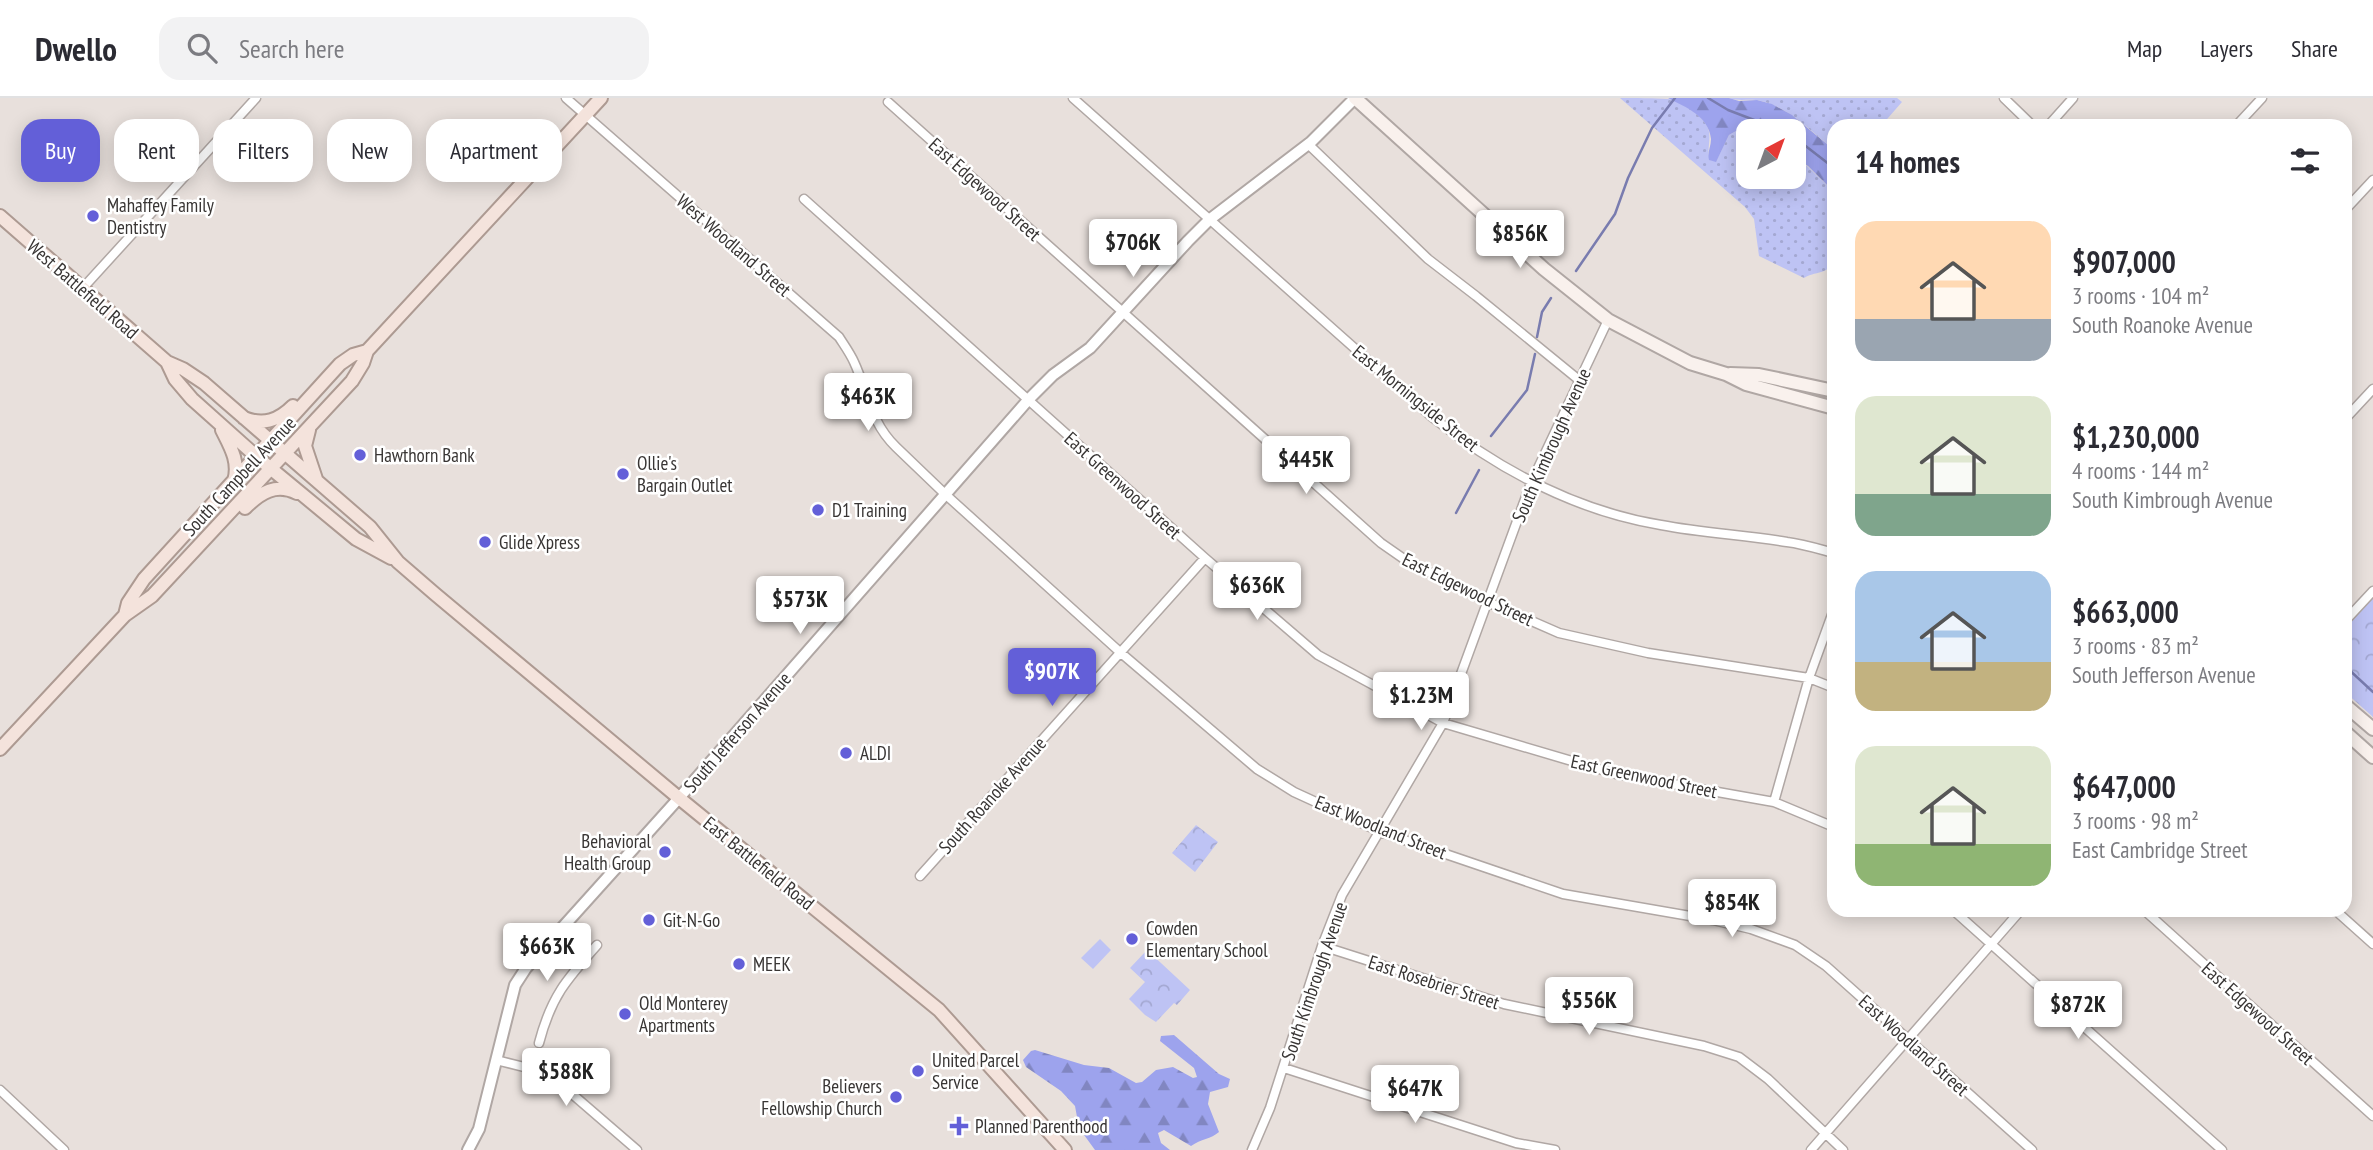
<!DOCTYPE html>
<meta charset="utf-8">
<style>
:root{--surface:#fff;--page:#f2f2f3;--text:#2b2b33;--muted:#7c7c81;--line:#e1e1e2;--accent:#635fd8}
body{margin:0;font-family:"PT Sans Narrow",sans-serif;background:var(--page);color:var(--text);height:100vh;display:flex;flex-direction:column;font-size:26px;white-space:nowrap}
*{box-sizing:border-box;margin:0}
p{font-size:23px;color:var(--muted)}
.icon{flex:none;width:38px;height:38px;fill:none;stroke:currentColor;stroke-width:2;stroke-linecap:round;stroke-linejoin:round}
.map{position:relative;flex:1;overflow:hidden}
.sheet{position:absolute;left:1827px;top:21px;width:525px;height:798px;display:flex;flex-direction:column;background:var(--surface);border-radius:21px;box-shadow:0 4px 18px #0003}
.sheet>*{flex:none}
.top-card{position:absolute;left:21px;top:21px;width:665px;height:63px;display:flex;gap:14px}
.needle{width:46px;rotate:41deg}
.buttons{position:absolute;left:1736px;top:21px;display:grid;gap:14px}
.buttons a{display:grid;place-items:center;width:70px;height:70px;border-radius:14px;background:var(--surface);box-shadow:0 4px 18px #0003;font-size:35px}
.price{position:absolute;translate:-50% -60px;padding:0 16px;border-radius:7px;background:#fff;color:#222;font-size:23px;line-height:46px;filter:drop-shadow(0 2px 4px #0008)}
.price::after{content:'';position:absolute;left:50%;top:42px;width:21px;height:16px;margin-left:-10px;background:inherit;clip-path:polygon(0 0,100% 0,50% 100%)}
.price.active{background:var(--accent);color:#fff}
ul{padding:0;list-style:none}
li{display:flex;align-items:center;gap:21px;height:175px;padding:0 28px}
li span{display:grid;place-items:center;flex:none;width:196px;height:140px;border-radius:21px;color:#555}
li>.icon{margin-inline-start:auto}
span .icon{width:84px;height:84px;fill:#fffc;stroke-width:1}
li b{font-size:30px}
h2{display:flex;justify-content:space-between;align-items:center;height:84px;padding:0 28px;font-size:30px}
.chip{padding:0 24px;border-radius:21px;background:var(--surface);box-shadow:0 4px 18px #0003;font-size:24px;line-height:63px}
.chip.active{background:var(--accent);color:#fff}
header{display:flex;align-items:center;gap:42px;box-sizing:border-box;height:98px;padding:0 35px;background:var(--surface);border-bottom:2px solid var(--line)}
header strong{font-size:33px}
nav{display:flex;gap:38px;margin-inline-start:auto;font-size:24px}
.search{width:490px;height:63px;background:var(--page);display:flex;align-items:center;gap:18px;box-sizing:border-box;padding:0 24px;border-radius:21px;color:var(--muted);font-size:26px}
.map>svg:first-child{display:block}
</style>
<header>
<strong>Dwello</strong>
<div class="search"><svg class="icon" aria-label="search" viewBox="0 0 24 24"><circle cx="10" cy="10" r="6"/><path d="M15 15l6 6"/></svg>Search here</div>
<nav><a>Map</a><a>Layers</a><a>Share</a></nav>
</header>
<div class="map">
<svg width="2373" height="1052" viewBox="0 0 2373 1052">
<defs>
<pattern id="grass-dots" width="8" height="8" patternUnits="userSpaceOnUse" patternTransform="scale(1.75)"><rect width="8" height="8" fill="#bec3f4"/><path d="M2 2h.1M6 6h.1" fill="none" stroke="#a4a8d2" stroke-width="1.8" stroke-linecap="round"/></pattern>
<pattern id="forest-firs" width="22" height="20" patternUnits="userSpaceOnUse" patternTransform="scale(1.75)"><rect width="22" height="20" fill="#9da3ed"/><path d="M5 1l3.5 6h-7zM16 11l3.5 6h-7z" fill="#8186c1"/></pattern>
<pattern id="park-crowns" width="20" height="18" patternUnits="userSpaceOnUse" patternTransform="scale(1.75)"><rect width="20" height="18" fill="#bec3f4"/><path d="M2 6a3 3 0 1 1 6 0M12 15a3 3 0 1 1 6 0" fill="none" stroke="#a4a8d2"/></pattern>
</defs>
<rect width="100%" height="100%" fill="#e8e0dc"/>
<!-- grass -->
<path fill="url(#grass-dots)" d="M1620,0C1634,0 1656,0 1669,1C1682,5 1703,17 1708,30C1712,42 1706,51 1710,62L1716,63L1729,37L1738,32L1748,35V79H1794V59L1807,68L1834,94V166C1823,177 1816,173 1804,180L1759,158L1754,121L1745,109Z
M1729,0H1897L1902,4L1881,28H1834V52C1812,34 1790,10 1761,3C1750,0 1740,4 1729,0Z"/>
<!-- forest -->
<path fill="url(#forest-firs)" d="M1668,0H1729L1739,3L1757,2L1772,6L1792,17L1834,52V94L1808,68L1794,59V33H1748V35L1738,32L1729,37L1716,64L1709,62C1707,54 1711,49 1711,41C1709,18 1685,9 1668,0Z
M1174,937L1219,976L1230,981L1228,989L1210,994L1208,1006L1219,1034C1211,1041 1201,1041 1191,1048L1164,1032L1158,1035L1161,1045L1170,1052H1095L1079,1030L1075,1008L1061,993L1026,969L1023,962L1031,953L1035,952L1084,967L1109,970L1136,985L1142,984L1156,972L1173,969L1193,980L1197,979L1194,970L1160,943L1161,938Z"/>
<!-- park -->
<path fill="url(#park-crowns)" d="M2373,499V619L2345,594V529Z
M1196,727L1218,744L1195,774L1172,755Z
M1147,852L1190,892L1177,907L1174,905L1156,924L1145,917L1129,901L1145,884L1130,870Z"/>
<!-- pitch -->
<path fill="#bec3f4" d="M1100,841L1111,852L1093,871L1081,860Z"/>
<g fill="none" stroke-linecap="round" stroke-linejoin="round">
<!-- stream -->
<path stroke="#797caf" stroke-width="2.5" d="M1708,0L1728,12L1783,33
M1794,39L1834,70
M1576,173L1615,116L1628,80L1652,30L1675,0
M1537,239L1542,214L1551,200
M1491,338L1527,292L1535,256
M1456,415L1479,372
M2345,568L2373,594"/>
<!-- minor casing -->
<g stroke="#b0a7a4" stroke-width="11">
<path id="minor" d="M566,0L839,239C844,247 850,255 854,264C868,294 870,324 896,349L945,396L1121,555L1257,671L1294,694L1381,734L1563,796L1713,822L1751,831L1795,847L1826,868L2032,1052
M1073,0L1432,319C1498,371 1576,413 1661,427C1702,435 1745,437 1787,444C1803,446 1819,451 1834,455
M2004,0L2033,28
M888,4L1381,445L1404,461L1488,504L1559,535L1648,555L1809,580L1834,590
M2048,28L2073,0
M2236,28L2262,0
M1308,46L1428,161L1476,198L1579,282
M804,101L1205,460L1318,557L1443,625L1616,676L1774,704L1834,729
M2345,112L2373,82
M82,191L256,0
M2345,321L2373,291
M2345,523L2373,493
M1774,704L1809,580L1834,511
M920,778L1205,460
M1953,812L2222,1052
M2144,812L2373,1018
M2335,812L2373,846
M1322,848L1504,906L1704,948L1739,959L1768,981L1843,1052
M539,945C551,899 566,882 597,847
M496,962L532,971L564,989L637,1052
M1284,970L1516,1045L1555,1052
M0,992L64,1052
M1252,1052L1270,1010L1322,848L1342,797L1443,625L1531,385L1608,222
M1811,1052L2021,812"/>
</g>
<!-- tertiary casing -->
<g stroke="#b0a7a4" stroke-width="14">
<path id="tertiary" d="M468,1052L479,1031L515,887L526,870L679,700L1029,301L1053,277L1090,250L1188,143L1209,122L1311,44L1355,0"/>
</g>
<!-- secondary casing -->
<g stroke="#b0a7a4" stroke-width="16">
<path id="secondary" d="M1355,0L1544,171L1608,222L1690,265L1726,276L1746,286L1834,310
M1730,276L1759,277L1834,293
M2345,607L2373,631
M2345,634L2373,659"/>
</g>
<!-- primary casing -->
<g stroke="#ad9a92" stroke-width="16">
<path id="primary" d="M0,118L167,264L183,271L204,285L370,429L398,464L435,496L679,700L939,912L1065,1052
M167,264L175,281L192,301L257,359L356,441L391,460
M244,320C264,328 279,322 293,308
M222,332C230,348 240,364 234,383
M309,332L305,348L316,381
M245,410C261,394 276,385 297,395
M125,517L128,505L144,481L340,266L353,257L367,253
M0,651L125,517L152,498L352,283L363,265L367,253L601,0"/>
</g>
<!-- minor -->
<use href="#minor" stroke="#fff" stroke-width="8"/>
<!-- tertiary -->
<use href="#tertiary" stroke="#fff" stroke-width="10"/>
<!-- secondary -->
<use href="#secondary" stroke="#f9f1ed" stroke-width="12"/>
<!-- primary -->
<use href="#primary" stroke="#f4e3dc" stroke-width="12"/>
</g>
<!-- markers -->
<g fill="#635fd8" stroke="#fff" stroke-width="2.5">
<circle cx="93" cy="118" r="7"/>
<circle cx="360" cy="357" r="7"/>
<circle cx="623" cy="376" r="7"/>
<circle cx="818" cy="412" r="7"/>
<circle cx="485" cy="444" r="7"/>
<circle cx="846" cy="655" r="7"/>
<circle cx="665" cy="754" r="7"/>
<circle cx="649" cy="822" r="7"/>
<circle cx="1132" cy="841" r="7"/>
<circle cx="739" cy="866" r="7"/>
<circle cx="625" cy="916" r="7"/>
<circle cx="918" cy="973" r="7"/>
<circle cx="896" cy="999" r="7"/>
<path d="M955.5 1017.5h7v7h7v7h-7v7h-7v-7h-7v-7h7z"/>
</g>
<g text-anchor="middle" stroke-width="5" stroke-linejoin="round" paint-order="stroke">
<!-- street labels -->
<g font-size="19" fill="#383534" stroke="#fff">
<text transform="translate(985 91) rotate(42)" y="7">East Edgewood Street</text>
<text transform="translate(734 147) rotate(41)" y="7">West Woodland Street</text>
<text transform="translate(83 191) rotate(41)" y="7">West Battlefield Road</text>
<text transform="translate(1416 300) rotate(39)" y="7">East Morningside Street</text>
<text transform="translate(1551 347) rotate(-66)" y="7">South Kimbrough Avenue</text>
<text transform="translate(239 378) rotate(-47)" y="7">South Campbell Avenue</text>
<text transform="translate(1123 387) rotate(42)" y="7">East Greenwood Street</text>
<text transform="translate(1468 491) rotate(26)" y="7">East Edgewood Street</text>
<text transform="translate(737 634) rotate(-49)" y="7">South Jefferson Avenue</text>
<text transform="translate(1644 678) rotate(12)" y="7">East Greenwood Street</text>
<text transform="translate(992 697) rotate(-48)" y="7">South Roanoke Avenue</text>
<text transform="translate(1381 729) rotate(22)" y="7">East Woodland Street</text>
<text transform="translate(759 765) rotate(39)" y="7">East Battlefield Road</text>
<text transform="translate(1314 883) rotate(-71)" y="7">South Kimbrough Avenue</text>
<text transform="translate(1434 884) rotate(18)" y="7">East Rosebrier Street</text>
<text transform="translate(2258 915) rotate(42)" y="7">East Edgewood Street</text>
<text transform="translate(1914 947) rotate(42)" y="7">East Woodland Street</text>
</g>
<!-- poi labels -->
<g font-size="19" fill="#383534" stroke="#fff" text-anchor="start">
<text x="107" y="114">Mahaffey Family<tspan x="107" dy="22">Dentistry</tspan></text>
<text x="374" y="364">Hawthorn Bank</text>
<text x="637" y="372">Ollie's<tspan x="637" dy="22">Bargain Outlet</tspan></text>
<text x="832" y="419">D1 Training</text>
<text x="499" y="451">Glide Xpress</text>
<text x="860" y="662">ALDI</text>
<text x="651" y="750" text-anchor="end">Behavioral<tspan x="651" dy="22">Health Group</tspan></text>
<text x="663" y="829">Git-N-Go</text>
<text x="1146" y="837">Cowden<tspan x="1146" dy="22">Elementary School</tspan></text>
<text x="753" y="873">MEEK</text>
<text x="639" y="912">Old Monterey<tspan x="639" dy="22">Apartments</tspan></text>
<text x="932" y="969">United Parcel<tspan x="932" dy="22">Service</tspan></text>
<text x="882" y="995" text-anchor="end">Believers<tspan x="882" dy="22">Fellowship Church</tspan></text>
<text x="975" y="1035">Planned Parenthood</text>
</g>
</g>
</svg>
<div class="buttons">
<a><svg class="needle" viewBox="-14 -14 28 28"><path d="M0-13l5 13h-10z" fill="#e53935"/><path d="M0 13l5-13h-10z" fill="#7c7c81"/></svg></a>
</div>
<b class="price" style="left:1520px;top:172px">$856K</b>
<b class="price" style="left:1133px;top:181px">$706K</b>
<b class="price" style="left:868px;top:335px">$463K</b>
<b class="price" style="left:1306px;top:398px">$445K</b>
<b class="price" style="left:1257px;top:524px">$636K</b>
<b class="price" style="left:800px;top:538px">$573K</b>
<b class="price active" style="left:1052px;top:610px">$907K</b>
<b class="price" style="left:1421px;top:634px">$1.23M</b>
<b class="price" style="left:1732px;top:841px">$854K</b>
<b class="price" style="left:547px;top:885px">$663K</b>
<b class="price" style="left:1589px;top:939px">$556K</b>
<b class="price" style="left:2078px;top:943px">$872K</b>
<b class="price" style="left:566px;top:1010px">$588K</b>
<b class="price" style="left:1415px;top:1027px">$647K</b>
<div class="top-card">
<a class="chip active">Buy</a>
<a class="chip">Rent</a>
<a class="chip">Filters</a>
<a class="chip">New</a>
<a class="chip">Apartment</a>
</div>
<section class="sheet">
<h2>14 homes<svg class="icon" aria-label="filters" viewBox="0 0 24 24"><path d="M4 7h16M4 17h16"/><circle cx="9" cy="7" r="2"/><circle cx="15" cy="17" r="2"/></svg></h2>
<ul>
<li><span style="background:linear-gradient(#ffd9b3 70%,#9aa5b1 0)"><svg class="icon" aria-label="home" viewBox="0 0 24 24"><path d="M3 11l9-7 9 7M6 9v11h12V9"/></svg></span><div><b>$907,000</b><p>3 rooms · 104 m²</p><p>South Roanoke Avenue</p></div></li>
<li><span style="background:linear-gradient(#dfe7d0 70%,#7fa58c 0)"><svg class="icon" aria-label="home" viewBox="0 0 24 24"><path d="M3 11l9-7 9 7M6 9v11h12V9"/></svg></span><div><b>$1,230,000</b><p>4 rooms · 144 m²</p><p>South Kimbrough Avenue</p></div></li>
<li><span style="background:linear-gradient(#a9c7e8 65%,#c2b280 0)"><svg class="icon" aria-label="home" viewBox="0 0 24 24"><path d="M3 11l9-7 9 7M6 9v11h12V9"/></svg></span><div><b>$663,000</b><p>3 rooms · 83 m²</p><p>South Jefferson Avenue</p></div></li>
<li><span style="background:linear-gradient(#dfe7d0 70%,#8fb573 0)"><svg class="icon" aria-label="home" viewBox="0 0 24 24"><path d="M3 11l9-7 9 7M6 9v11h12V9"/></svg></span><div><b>$647,000</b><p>3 rooms · 98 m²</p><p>East Cambridge Street</p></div></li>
</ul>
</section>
</div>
